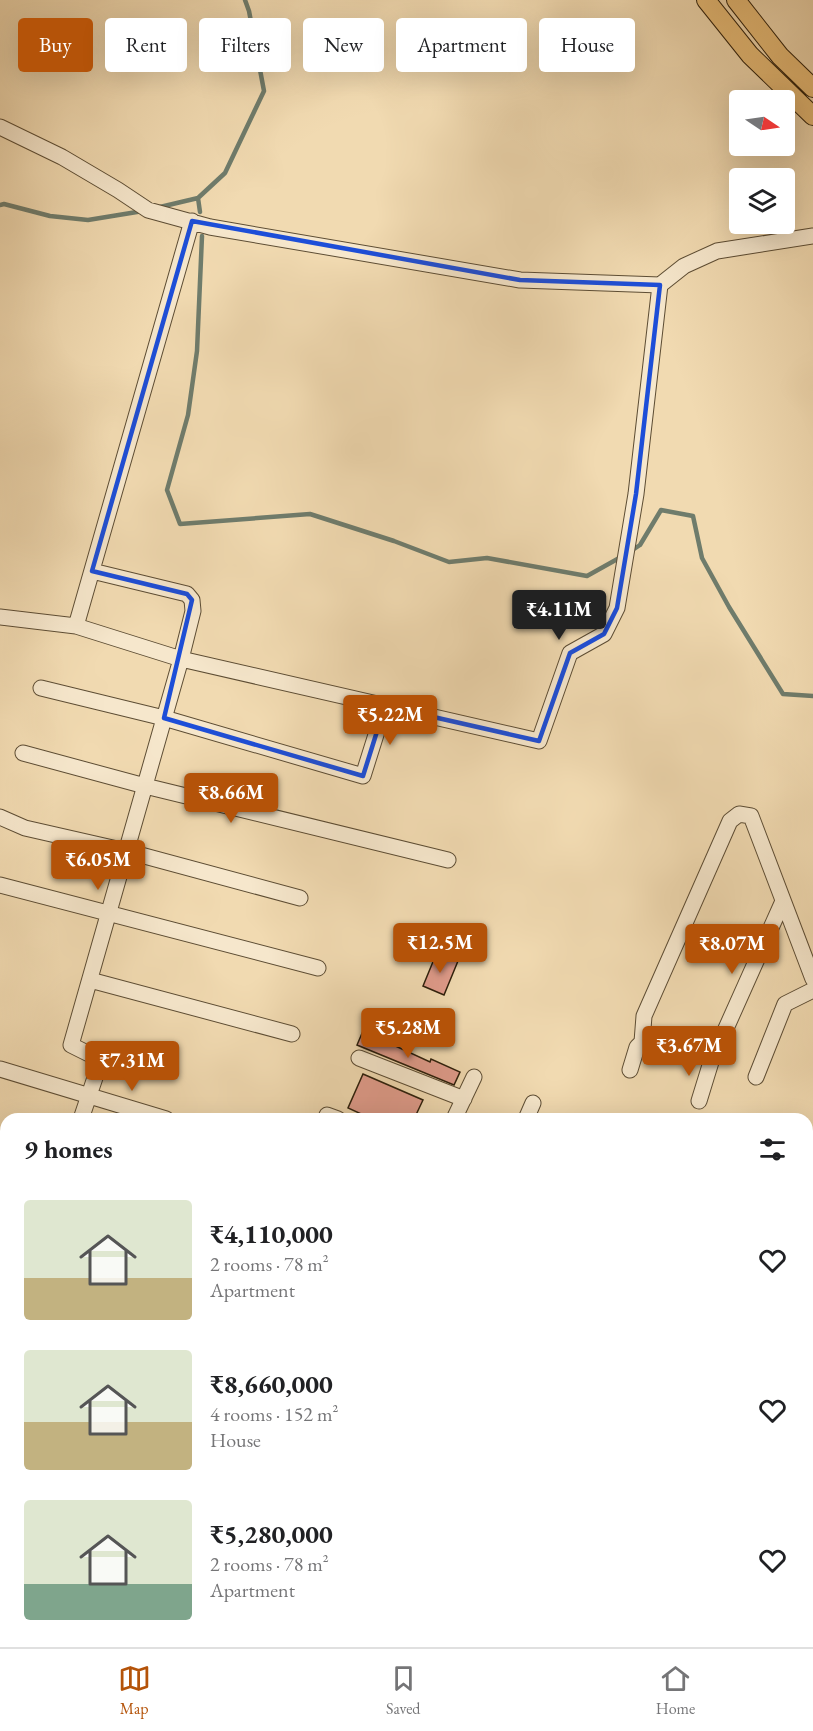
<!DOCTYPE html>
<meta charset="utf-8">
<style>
:root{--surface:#fff;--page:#f2f2f2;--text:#202124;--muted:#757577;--line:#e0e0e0;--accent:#b45309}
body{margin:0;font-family:"EB Garamond",serif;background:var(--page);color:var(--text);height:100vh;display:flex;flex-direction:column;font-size:22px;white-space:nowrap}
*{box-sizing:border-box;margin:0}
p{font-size:20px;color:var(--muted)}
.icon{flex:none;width:33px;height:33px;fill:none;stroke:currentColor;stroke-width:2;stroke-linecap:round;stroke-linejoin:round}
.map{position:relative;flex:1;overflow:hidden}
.details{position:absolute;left:0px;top:1113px;width:813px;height:534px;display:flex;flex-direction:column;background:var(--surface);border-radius:18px 18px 0 0;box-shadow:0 6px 24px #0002}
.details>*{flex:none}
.top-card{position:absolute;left:18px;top:18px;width:777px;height:54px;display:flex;gap:12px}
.needle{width:39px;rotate:103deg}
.tools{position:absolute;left:729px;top:90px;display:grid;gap:12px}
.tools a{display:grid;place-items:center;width:66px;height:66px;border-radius:6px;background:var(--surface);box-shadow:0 6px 24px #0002;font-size:30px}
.price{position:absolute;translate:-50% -51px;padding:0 14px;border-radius:6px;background:var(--accent);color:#fff;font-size:20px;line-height:39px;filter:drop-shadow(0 2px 3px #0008)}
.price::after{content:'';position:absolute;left:50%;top:36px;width:18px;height:14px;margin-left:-9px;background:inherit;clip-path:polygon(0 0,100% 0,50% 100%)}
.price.active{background:#222;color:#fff}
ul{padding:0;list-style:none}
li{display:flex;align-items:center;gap:18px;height:150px;padding:0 24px}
li span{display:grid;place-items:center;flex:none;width:168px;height:120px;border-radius:6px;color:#555}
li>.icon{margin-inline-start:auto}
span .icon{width:72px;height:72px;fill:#fffc;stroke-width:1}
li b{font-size:26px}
h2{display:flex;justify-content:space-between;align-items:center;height:72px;padding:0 24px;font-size:26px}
.pill{padding:0 21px;border-radius:6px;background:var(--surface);box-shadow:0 6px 24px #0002;font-size:21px;line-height:54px}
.pill.active{background:var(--accent);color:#fff}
.menu{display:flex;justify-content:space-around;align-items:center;height:84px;border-top:2px solid var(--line);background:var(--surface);font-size:16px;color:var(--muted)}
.menu a{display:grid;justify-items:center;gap:3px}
.menu .active{color:var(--accent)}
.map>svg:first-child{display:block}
</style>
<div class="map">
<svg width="813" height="1647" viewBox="0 0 813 1647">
<rect width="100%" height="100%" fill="#f1dab1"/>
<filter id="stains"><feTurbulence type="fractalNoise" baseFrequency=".00333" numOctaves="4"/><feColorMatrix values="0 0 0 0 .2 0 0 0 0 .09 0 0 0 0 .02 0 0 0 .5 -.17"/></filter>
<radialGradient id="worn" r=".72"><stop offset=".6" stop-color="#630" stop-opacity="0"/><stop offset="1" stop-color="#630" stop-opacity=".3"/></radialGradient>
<!-- green -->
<path fill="#b6c18f" stroke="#71704c" stroke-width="1.5" d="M813,1442V1529L807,1535V1450Z
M0,1478L6,1481V1641H54L51,1647H4L0,1642Z
M807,1585L813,1590V1647H651L656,1641H807Z
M109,1641H408L419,1647H106Z"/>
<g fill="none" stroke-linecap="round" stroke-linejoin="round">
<!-- stream -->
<path stroke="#6f7c6c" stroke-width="4.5" d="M0,205L4,204L50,216L88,220L143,211
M160,207L198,198
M200,212L198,198L225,173L264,91L249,11L245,0
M202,236L197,351L188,415L167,490L180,524L310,514L394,541L449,562L487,558L587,576L621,557
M631,551L640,545L661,510L693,516L702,558L729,607L783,694L813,696"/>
</g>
<!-- building -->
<path fill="#e19c8c" stroke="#2c1e0a" stroke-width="1.5" d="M437,952L458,961L444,995L423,986Z
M363,1031L430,1062L431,1059L460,1072L454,1085L357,1045Z
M363,1074L423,1100L414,1119H372L348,1108Z"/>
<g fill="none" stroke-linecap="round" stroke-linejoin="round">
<!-- minor casing -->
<g stroke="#5d4d34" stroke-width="17">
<path id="minor" d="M0,127L62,157L118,190L148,210L210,227L520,280L660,285L684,266L717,251L813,236
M192,221L76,626L181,659L539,741L570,653L604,634L617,608L636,494L660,285
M0,617L76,626
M41,688L164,718L363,776L385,706
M23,753L145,786L448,860
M0,817L25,828L126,851L300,898
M0,885L318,968
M90,980L292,1034
M359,1058L464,1099
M0,1069L166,1119
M630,1070L637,1047L642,1042L644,1016L730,821L739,814L751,816L813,979
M756,1077L785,1004L813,990
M699,1101L711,1062L783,901
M327,1115L338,1119
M81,1119L101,1060L71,1045L181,659L193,611L192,600L187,594L92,571
M454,1119L474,1077
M526,1119L533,1103
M0,1314L6,1300
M0,1389L6,1391
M807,1424L813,1417
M0,1472L6,1475
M577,1641L588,1647
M59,1647L61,1641
M631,1647L635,1641"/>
</g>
<!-- major casing -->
<g stroke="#2c1e0a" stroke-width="20">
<path id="major" d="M706,0L750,55L813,116
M736,0L780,56L813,88"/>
</g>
<!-- minor -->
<use href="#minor" stroke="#f6e7cc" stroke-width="15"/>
<!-- major -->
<use href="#major" stroke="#e8bd78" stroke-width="18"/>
</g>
<!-- marked area -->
<path fill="none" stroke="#1d4ed8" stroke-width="4.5" stroke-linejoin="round" d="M192,221L520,280L660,285L636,494L617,608L604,634L570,653L539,741L385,706L363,776L164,718L192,600L187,594L92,571Z"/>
<rect width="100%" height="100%" filter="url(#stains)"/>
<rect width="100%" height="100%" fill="url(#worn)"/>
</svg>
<div class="tools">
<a><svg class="needle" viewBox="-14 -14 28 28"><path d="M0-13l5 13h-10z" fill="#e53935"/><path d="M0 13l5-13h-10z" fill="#757577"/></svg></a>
<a><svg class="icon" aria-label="layers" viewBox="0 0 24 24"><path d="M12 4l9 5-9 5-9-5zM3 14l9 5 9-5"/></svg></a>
</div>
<b class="price active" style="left:559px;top:641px">₹4.11M</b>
<b class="price" style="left:390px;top:746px">₹5.22M</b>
<b class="price" style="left:231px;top:824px">₹8.66M</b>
<b class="price" style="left:98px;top:891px">₹6.05M</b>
<b class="price" style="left:440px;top:974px">₹12.5M</b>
<b class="price" style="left:732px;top:975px">₹8.07M</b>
<b class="price" style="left:408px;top:1059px">₹5.28M</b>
<b class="price" style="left:689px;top:1077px">₹3.67M</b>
<b class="price" style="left:132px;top:1092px">₹7.31M</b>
<div class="top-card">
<a class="pill active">Buy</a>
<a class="pill">Rent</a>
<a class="pill">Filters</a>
<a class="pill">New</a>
<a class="pill">Apartment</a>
<a class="pill">House</a>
</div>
<section class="details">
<h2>9 homes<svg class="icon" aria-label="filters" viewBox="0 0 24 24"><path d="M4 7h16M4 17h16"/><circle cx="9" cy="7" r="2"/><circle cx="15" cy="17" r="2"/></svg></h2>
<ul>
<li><span style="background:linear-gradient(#dfe7d0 65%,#c2b280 0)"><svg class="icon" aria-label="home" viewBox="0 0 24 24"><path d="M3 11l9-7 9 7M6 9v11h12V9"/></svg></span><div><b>₹4,110,000</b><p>2 rooms · 78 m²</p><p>Apartment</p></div><svg class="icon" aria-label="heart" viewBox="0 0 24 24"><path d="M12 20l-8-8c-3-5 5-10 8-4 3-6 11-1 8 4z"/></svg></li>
<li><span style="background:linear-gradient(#dfe7d0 60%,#c2b280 0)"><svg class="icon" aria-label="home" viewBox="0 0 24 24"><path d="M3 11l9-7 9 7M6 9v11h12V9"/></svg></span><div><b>₹8,660,000</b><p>4 rooms · 152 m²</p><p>House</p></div><svg class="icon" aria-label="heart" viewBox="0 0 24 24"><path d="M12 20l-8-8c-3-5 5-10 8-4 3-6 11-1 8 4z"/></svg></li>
<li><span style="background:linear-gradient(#dfe7d0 70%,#7fa58c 0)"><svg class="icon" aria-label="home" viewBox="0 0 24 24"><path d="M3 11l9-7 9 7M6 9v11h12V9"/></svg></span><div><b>₹5,280,000</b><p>2 rooms · 78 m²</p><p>Apartment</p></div><svg class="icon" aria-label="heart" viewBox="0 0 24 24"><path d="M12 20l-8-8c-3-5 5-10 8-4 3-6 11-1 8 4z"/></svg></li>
</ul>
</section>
</div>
<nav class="menu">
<a class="active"><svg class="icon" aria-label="map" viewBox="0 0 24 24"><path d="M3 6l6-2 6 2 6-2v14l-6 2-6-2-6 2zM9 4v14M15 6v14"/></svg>Map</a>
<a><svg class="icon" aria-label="saved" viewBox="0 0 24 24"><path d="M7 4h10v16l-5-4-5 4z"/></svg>Saved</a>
<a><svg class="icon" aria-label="home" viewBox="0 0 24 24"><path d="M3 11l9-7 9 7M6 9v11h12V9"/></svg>Home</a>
</nav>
